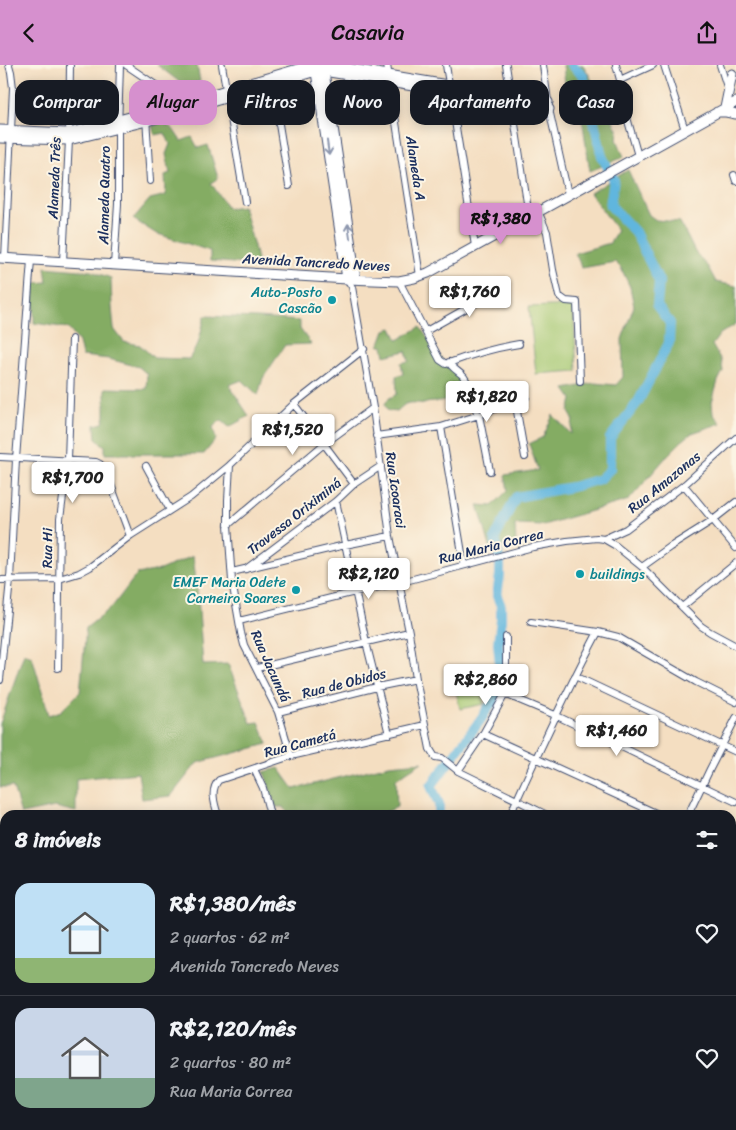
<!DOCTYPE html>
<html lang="pt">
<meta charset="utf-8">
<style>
:root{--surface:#171b24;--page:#20242c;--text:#f1f3f6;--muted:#9ea1a6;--line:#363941;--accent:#d690ce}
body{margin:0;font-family:Sriracha,sans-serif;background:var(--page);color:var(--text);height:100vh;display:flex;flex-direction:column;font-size:19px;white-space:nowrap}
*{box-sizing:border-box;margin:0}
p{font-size:16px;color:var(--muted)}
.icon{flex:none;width:28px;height:28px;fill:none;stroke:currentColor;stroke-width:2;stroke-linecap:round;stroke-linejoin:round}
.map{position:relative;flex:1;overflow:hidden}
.details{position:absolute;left:0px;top:745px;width:736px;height:320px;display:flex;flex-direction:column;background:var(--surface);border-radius:15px 15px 0 0;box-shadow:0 2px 12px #0003}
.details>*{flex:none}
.hud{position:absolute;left:15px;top:15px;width:706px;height:45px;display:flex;gap:10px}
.price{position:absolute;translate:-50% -42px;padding:0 11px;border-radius:5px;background:#fff;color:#222;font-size:16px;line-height:32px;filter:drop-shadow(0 1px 2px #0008)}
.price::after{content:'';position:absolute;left:50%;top:30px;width:15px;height:11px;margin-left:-8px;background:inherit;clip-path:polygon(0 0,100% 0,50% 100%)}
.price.selected{background:var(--accent);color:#111}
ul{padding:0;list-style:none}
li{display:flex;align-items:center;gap:15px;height:125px;padding:0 15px}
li+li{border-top:1px solid var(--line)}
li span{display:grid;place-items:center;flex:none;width:140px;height:100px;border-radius:15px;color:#555}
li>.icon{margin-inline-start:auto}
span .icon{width:60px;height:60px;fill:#fffc;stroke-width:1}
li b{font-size:21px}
h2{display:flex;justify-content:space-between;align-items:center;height:60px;padding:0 15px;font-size:21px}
.pill{padding:0 18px;border-radius:15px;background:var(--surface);box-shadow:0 2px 12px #0003;font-size:18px;line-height:45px}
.pill.selected{background:var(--accent);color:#111}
header{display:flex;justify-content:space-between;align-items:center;height:65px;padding:0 15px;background:var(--accent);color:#111;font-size:22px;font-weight:600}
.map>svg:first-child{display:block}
</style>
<header><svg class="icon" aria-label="back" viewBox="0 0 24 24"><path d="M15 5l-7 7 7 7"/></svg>Casavia<svg class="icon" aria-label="share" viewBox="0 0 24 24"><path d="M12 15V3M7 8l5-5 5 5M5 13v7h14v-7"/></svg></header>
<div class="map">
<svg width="736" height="1065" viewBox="0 0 736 1065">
<rect width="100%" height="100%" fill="#fcf5e5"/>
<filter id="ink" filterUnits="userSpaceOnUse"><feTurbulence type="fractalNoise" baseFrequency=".02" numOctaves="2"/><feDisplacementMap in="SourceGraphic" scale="10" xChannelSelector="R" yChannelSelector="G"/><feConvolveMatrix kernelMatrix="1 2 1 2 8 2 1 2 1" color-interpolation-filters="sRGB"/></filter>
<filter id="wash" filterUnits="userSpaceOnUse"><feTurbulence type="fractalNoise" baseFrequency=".0096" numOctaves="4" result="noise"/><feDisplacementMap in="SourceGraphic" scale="20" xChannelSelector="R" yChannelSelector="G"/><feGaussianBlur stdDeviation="1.12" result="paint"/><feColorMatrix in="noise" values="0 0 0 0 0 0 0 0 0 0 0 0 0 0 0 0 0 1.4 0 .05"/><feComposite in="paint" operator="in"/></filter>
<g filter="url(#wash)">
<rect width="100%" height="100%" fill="#f4dec1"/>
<!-- green -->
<path fill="#a5c872" stroke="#607c68" d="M573,240L577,306L536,309L529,242Z
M477,608L484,639L460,644L453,613Z
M98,1060H260L259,1065H98Z"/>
<!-- forest -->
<path fill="#84ac64" stroke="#506e61" d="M157,0H197L200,16L185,21Z
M563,0H583L588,8L618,66L617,74L624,92L590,106L583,60L575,28L565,18Z
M163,58L173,64L181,76L192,72L198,83L208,80L218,113L211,118L228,143L243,141L254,181L258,200L210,196V186L155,168L133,154L150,134L166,130L165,110L170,108L166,89L170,79L165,68L155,70L152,61Z
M628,105L649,150L656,155L680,157L695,187L708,202L716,217L736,221V259L720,269L712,280L721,295L723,306L718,316L712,337L713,349L721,358L692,368L682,376L668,390L629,435L543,460L515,459L516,479L491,485L478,440L492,441L508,425L505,410L538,405L529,379L543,372L553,350L571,369L573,354L569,347L572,334L565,324L594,318L616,320L623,312L622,274L634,241L630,222L621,203L615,197L582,203L575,188L610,178L617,165L590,128Z
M45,202L91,206L111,213L112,242L114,264L124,277L140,280L154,293L189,294L198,279L205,251L258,253L300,256V264L311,279L285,280L263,313L258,330L242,315L229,320L249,351L229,362L221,355L213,362L216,374L204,389H105V381L96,374L95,360L103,358L105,351V323L146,324L147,309L139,302L109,294L82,291L79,277L68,263L34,258V218L47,217Z
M420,262L447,301L456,306L467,322L459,323L460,333C451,332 452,334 444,336C437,338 430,336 424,339C419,338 411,337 406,339C397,343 400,350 387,345L385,339L388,334L397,329L396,311L403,309L401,298L409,296L406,286L385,291L383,281H379L385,265L392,263L398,275Z
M193,491L198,532L203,600L228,599L251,658L259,657L268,679L197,698L171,731L142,734L138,708L76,714V747L55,742L21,749L13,722H0V659L24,588L32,591L49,650L61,646L80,627L86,563L112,542L137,509L160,505Z
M422,697L396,714L397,742L380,750H289L284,742H276L264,707L279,703L294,724L389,700Z"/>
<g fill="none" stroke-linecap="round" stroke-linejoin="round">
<!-- river -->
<path stroke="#61b6de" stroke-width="10" d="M439,750V739L431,721L482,653L488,643L499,629L500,600L498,578L501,555V541L497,531L500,510V497L495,473L516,432L572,422L600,414L610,404V373L638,337L649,316L669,278L670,258L657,241L659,216L635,167L610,140L614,115L602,91L583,10L572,0"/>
</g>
</g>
<g filter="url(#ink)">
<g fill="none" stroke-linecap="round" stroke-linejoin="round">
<!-- street casing -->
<g stroke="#3c496d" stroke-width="8">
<path id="street" d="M126,0L163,25L179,39
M222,0L245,137
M387,0L420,211
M446,0L475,181
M506,0L529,151
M543,0L549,44L568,129
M616,0L620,15L622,35L638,91
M664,0L685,65
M720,0L728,25
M620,15L653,0
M272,16L289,121
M146,52L150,116
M734,110L736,116
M538,146L547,167L553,205L559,231L566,236L577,237L580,316
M5,193L13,23L11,7L9,0
M63,197L69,75L70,0
M114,200L118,139V64L120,0
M347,214L352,222L373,343L390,471L409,567L416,614L430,684L435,692L442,693L458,706L547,750
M399,216L440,295L446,299C470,290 494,283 519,279
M426,266L504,222
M449,297C452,304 459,306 464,312C473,325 473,336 478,351
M515,335L525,392
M294,339L354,419
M479,350L490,406
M441,362L464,500
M376,371L441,362L479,350L526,332
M0,392L96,397L100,399L105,404L130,471
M230,400L228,435V460L232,516L241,568L244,580L278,647L291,691
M146,401L170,445
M684,420L736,483
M336,436L366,577L389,669
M228,460L324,379L373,343
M604,474L626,464L684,420L736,373
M642,502L670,482L713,455L736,437
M246,504L336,436L354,419L381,401
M232,507L345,480L390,471
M0,515L59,514L79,508L90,502L130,471L191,432L230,400L294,339L364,284
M682,542L736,498
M239,556L355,527L398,518L533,482L567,476L597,473L604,474L616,481L642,502L701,561L710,567L736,581
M531,557L598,567L618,572L696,617L736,637
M58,603L60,454L68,395L72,274
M257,603L409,567
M575,611L736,687
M0,615L10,515L16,394L31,195
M505,629L555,650L736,737
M278,647L377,622L416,614
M483,669L660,750
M254,704L263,723L270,750
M458,706L483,669L505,629L506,616V572
M218,750C214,738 210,724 219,715L291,691L425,660
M510,750C538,688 566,627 598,567
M688,750L710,704L736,653
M0,776H5
M731,783L736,786
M731,834L736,836
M731,883L736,885
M0,901L5,902
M731,914L736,903
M286,1060V1065
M333,1060V1065
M439,1060L451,1065
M463,1060L464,1065
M570,1060L581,1065
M81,1065V1060
M319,1065V1060
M546,1065L549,1060
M663,1065L666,1060"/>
</g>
<!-- secondary casing -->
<g stroke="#3c496d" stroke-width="11">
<path id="secondary" d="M315,0L347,214
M329,0L548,37
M323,2L331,49L356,214
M725,43L732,9
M717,47H726L736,49
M0,65L69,68L179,39L311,0
M0,73L69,75L147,56L316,6H324L549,44
M0,193L347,214L399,216L414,213L428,208L736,37"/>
</g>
<!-- street -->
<use href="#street" stroke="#fff" stroke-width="6"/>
<!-- secondary -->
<use href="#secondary" stroke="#fff" stroke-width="9"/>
</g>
<!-- one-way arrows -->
<defs><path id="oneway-shaft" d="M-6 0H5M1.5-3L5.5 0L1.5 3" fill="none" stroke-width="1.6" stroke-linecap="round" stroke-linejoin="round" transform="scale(1.25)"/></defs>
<g stroke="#8d97ae">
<use href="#oneway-shaft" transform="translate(328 83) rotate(82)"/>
<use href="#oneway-shaft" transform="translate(349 166) rotate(-98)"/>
</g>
</g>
<!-- markers -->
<g fill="#0f9aa8" stroke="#fcf5e5" stroke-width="2">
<circle cx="332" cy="235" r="5"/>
<circle cx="580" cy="509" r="5"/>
<circle cx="296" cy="525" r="5"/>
</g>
<g text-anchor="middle" stroke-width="4" stroke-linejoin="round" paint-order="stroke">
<!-- street labels -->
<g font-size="14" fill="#1b2f5e" stroke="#fcf5e5">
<text transform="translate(416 103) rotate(81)" y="5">Alameda A</text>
<text transform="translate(54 113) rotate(-88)" y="5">Alameda Três</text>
<text transform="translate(104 130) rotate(-89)" y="5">Alameda Quatro</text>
<text transform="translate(316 197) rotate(3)" y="5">Avenida Tancredo Neves</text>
<text transform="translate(664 417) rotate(-39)" y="5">Rua Amazonas</text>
<text transform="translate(396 425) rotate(82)" y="5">Rua Icoaraci</text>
<text transform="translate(294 451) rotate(-38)" y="5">Travessa Oriximiná</text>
<text transform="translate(491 481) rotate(-14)" y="5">Rua Maria Correa</text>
<text transform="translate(47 483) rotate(-89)" y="5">Rua Hi</text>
<text transform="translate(271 601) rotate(66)" y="5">Rua Jacundá</text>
<text transform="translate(344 618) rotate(-14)" y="5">Rua de Obidos</text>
<text transform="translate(300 678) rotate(-15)" y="5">Rua Cametá</text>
</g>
<!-- culture labels -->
<g font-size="14" fill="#0d838f" stroke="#fcf5e5" text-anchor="end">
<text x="322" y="232">Auto-Posto<tspan x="322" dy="16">Cascão</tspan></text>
<text x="590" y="514" text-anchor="start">buildings</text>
<text x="286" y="522">EMEF Maria Odete<tspan x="286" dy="16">Carneiro Soares</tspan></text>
</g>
</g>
</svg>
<b class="price selected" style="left:501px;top:180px">R$1,380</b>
<b class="price" style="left:470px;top:253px">R$1,760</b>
<b class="price" style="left:487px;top:358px">R$1,820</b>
<b class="price" style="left:293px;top:391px">R$1,520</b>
<b class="price" style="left:73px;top:439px">R$1,700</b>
<b class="price" style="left:369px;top:535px">R$2,120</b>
<b class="price" style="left:486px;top:641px">R$2,860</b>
<b class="price" style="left:617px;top:692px">R$1,460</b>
<div class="hud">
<a class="pill">Comprar</a>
<a class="pill selected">Alugar</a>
<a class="pill">Filtros</a>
<a class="pill">Novo</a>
<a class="pill">Apartamento</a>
<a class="pill">Casa</a>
</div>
<section class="details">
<h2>8 imóveis<svg class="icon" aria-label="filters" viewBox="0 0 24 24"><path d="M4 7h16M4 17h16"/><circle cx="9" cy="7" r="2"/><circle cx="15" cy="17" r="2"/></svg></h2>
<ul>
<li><span style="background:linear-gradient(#bfe0f5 75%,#8fb573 0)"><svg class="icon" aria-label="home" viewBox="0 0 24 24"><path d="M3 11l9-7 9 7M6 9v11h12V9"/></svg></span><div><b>R$1,380/mês</b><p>2 quartos · 62 m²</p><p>Avenida Tancredo Neves</p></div><svg class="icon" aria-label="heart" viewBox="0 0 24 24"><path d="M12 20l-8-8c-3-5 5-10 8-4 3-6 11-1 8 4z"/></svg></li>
<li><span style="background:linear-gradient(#c9d6e8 70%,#7fa58c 0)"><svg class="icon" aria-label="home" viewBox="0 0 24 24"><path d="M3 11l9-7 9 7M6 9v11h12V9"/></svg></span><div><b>R$2,120/mês</b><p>2 quartos · 80 m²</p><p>Rua Maria Correa</p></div><svg class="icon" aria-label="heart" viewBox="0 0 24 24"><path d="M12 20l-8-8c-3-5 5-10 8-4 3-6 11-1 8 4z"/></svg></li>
</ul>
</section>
</div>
